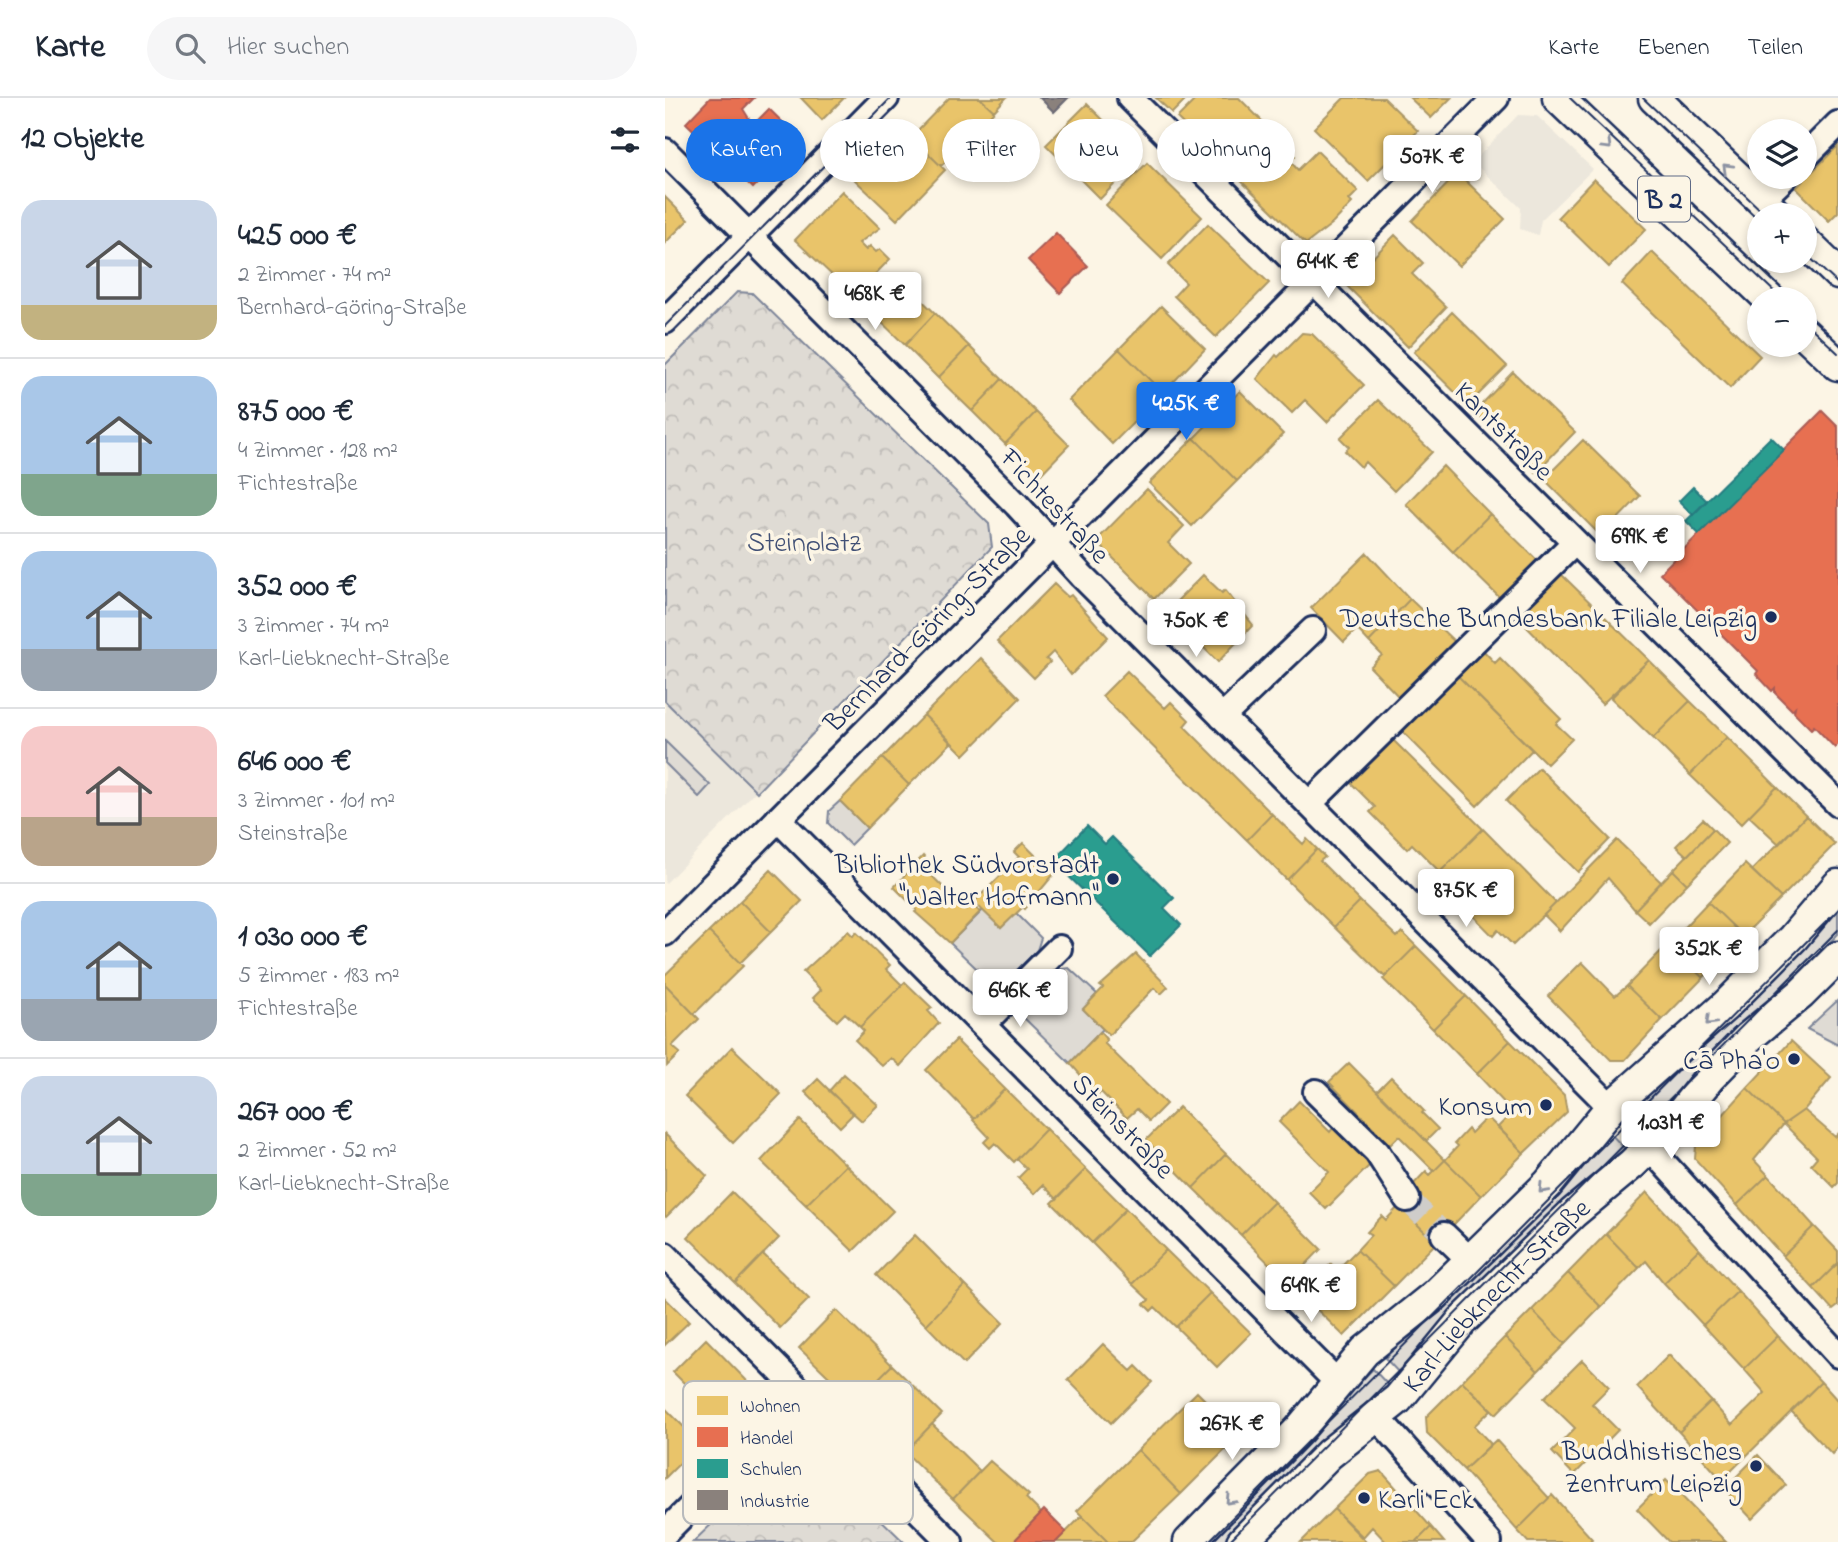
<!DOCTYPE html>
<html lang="de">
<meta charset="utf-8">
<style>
:root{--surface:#fff;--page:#f6f6f7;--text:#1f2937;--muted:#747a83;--line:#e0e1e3;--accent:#1a73e8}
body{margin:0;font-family:"Indie Flower",sans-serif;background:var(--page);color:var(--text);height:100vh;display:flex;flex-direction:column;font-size:26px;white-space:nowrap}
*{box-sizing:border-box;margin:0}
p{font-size:23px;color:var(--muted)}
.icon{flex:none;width:38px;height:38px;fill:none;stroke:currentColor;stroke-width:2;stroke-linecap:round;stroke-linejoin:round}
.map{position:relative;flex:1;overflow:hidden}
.side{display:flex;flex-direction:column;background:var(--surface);width:665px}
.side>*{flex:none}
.top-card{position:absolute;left:21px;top:21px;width:665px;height:63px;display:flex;gap:14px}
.buttons{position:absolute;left:1082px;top:21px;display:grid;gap:14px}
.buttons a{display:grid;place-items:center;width:70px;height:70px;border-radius:50%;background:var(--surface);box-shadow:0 4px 10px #0003;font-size:35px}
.price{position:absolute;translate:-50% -60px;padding:0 16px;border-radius:7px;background:#fff;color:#222;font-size:23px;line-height:46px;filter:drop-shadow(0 2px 4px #0008)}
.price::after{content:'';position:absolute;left:50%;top:42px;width:21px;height:16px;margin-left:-10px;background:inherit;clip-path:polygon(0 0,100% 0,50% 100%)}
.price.active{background:var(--accent);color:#fff}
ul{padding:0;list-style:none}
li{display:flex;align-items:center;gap:21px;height:175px;padding:0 21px}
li+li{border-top:2px solid var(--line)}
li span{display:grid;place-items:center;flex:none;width:196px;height:140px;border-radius:21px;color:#555}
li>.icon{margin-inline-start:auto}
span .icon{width:84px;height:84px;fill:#fffc;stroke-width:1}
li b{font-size:30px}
h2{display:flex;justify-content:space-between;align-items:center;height:84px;padding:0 21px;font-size:30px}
.pill{padding:0 24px;border-radius:32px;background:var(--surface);box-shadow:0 4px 10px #0003;font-size:24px;line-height:63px}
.pill.active{background:var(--accent);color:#fff}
header{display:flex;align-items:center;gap:42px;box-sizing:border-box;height:98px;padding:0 35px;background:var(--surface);border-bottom:2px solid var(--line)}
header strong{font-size:33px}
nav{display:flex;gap:38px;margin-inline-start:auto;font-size:24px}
.search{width:490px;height:63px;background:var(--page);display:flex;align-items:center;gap:18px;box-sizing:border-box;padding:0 24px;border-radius:38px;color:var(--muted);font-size:26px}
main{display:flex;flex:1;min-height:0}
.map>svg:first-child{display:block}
</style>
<header>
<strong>Karte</strong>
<div class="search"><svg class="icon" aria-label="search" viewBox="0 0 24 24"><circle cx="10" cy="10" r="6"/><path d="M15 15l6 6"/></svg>Hier suchen</div>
<nav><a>Karte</a><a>Ebenen</a><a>Teilen</a></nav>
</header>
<main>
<section class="side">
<h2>12 Objekte<svg class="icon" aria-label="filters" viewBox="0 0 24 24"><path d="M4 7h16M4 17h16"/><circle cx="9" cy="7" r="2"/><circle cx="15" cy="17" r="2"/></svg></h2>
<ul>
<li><span style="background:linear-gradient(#c9d6e8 75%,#c2b280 0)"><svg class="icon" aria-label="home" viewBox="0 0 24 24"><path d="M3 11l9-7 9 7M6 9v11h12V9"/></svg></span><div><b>425 000 €</b><p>2 Zimmer · 74 m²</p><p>Bernhard-Göring-Straße</p></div></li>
<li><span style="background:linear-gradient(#a9c7e8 70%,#7fa58c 0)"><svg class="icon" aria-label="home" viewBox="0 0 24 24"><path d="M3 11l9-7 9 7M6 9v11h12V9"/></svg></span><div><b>875 000 €</b><p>4 Zimmer · 128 m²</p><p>Fichtestraße</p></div></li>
<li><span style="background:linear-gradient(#a9c7e8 70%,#9aa5b1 0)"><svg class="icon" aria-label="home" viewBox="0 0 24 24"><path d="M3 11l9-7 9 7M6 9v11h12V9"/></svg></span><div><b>352 000 €</b><p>3 Zimmer · 74 m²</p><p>Karl-Liebknecht-Straße</p></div></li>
<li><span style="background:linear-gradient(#f6c9c9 65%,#b9a48a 0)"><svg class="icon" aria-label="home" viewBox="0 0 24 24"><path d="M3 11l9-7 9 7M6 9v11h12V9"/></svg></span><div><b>646 000 €</b><p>3 Zimmer · 101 m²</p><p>Steinstraße</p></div></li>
<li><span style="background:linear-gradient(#a9c7e8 70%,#9aa5b1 0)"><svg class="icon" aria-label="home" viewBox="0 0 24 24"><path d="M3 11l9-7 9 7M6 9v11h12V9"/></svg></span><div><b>1 030 000 €</b><p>5 Zimmer · 183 m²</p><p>Fichtestraße</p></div></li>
<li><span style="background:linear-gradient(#c9d6e8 70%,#7fa58c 0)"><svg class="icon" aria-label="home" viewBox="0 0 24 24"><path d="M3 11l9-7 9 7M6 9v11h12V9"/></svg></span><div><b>267 000 €</b><p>2 Zimmer · 52 m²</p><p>Karl-Liebknecht-Straße</p></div></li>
</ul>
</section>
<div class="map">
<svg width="1173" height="1444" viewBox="0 0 1173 1444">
<defs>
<pattern id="forest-crowns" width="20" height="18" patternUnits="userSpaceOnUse" patternTransform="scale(1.75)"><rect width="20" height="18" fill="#dfdbd4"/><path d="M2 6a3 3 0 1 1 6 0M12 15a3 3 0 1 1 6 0" fill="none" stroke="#bfbcb8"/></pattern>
</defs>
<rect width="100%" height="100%" fill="#fcf5e5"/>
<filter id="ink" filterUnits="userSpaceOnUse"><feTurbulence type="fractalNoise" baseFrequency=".0143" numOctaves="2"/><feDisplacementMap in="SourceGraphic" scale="14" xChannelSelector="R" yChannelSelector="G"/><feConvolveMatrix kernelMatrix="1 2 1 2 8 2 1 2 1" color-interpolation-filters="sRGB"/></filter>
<g filter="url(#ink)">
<!-- built -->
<path fill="#ece7dc" d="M853,17L872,18L928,71L876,122L873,137L855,131L856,110L808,64Z
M0,603L90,694L0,786Z"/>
<!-- grass -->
<path fill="#dfdbd4" stroke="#7d8599" stroke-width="2" d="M0,643L45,687L34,699L0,665Z
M175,703L202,730L185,747L163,725L164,713Z
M1173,806V836L1146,863L1151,868L1137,880L1132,876L1126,882L1130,887L1000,1024L970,995Z
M318,812L336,830L351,815L376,840L372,852L334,892L285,845Z
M404,870L432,896L418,911L438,931L405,965L355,916L397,871Z
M1173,902V947L1142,931Z
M937,1027L967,1058L735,1276L720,1260L781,1199Z
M708,1271L724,1288L569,1444H535Z"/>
<!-- forest -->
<path fill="url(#forest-crowns)" stroke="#7d8599" stroke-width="2" d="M72,194L87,195L324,426L327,449L92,694L0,603V267Z
M134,1342L239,1444H28Z"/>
<!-- homes -->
<path fill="#e9c46a" stroke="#ab9766" stroke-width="2" d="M136,0H179L157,22Z
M284,0H315L329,13L276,68L246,39Z
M315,0H341L329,13Z
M491,0H522L507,15Z
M532,0H574L607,33L566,74L512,20Z
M679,0H719L753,33L703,83L649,30Z
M745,0H786L766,20Z
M422,6L476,59L435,101L381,47Z
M239,32L280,72L232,122L190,82Z
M613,40L630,58L625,63L633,72L652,53L693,93L684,102L687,105L668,125L641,146L571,78L605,44L607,46Z
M1173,48V114L1164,123L1131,90Z
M482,65L537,119L497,161L441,107Z
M793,75L840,121L794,168L747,123Z
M929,81L981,131L944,169L893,119Z
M177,93L215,130L194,145L201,152L205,148L211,154L215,151L225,161L189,198L130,142Z
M0,99L23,122L0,145Z
M543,126L604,185L551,239L509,198L521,185L503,167Z
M730,137L758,165L747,176L781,209L743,249L681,187Z
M987,154L1095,258L1065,290L957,186Z
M237,183L270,215L240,247L206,214Z
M496,208L540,251L498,295L454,251Z
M787,214L842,268L803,307L749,254Z
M270,215L304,248L273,280L240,247Z
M637,235L647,236L699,287L662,324L640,302L627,315L592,281L611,257L613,259Z
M304,248L337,281L307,313L273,280Z
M454,251L498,295L447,346L404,302Z
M848,274L910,334L871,374L809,314Z
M337,281L371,314L340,346L307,313Z
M575,293L618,336L572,383L529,340Z
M713,302L767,354L729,393L700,364L696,369L680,353L684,349L675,340Z
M371,314L404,347L373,379L340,346Z
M529,340L572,383L527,428L484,385Z
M918,342L975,398L936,438L879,381Z
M778,368L825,416L788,454L741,406Z
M482,391L519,428L503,445L524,466L489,501L431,443Z
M825,416L873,463L836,501L788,454Z
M702,455L745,501L704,544L692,531L679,544L646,510Z
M896,476L984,562L937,606L852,519Z
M538,477L557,495L560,492L588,527L553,564L502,513Z
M389,486L403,499L406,497L443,539L406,577L388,554L381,561L385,564L369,580L332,543Z
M745,501L791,545L735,600L705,569L717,557L704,544Z
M817,551L830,565L835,560L896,621L891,626L907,641L882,666L792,577Z
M316,560L355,600L299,657L259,617Z
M984,562L1025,603L988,640L946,600Z
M462,573L500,610L506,604L524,622L519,628L607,716L582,742L437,598Z
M792,577L867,652L812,708L736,632Z
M1025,603L1062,639L1025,677L988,640Z
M259,617L286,645L244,687L217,660Z
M1062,639L1112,689L1076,726L1025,677Z
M726,640L818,731L775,774L747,746L742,751L705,714L710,709L684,683Z
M217,660L244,687L202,730L175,703Z
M874,670L945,741L913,774L841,703Z
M1112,689L1141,718L1114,746L1084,718Z
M607,716L638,746L642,741L652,751L622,782L582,742Z
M1141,718L1170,746L1116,800L1087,772Z
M1038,721L1048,731L1022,758L1011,748Z
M818,731L891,805L848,847L833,832L828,838L784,793L789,789L775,774Z
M1048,731L1062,745L1022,786L1008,772Z
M952,742L996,784L970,812L943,780L895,833L879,817Z
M358,745L389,776L360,811L358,809L336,830L309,804L354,759L349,754Z
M652,751L660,759L655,763L695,803L669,829L622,782Z
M258,758L266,767L261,772L301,812L306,806L315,814L285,845L250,814L252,812L229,789Z
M1080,766L1116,800L1078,838L1043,804Z
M106,772L137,803L106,834L75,803Z
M1008,772L1022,786L984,825L970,812Z
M75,803L106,834L75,865L44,834Z
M695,803L732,839L737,834L751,848L720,879L669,829Z
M1043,804L1078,838L1038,880L1003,846Z
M183,833L188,838L191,834L225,867L221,871L237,887L195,929L180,915L172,923L148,900L156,892L138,874Z
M44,834L78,868L29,916L0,886V877Z
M1003,846L1038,880L997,922L962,888Z
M751,848L801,898L768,931L718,881Z
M471,856L503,889L496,896L489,890L444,937L418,911L438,890L435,888Z
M917,864L950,898L962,888L997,922L960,962H946L883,898Z
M240,884L267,910L263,913L274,925L235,968L226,960L217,968L190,942L199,933L195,929Z
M0,886L34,921L7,948L15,955L2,968Z
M801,898L845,943L812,976L768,931Z
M435,934L442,942L439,945L501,1006L484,1023L472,1011L462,1020L436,994L433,997L405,965Z
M291,942L340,991L309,1021L261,972Z
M845,943L899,997L902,1014L859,1055L833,1029L848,1014L812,976Z
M1126,943L1166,980L1139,1012L1119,1026L1082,990Z
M67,949L116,996L68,1045L20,998Z
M684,965L780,1062L769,1073L734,1038L725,1047L664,984Z
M179,976L213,1007L197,1023L164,993Z
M726,979L759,1013L757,1015L773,1031L761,1043L712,993Z
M153,981L188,1016L175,1029L140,994Z
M1082,990L1119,1026L1089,1062L1103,1077L1072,1107L1030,1061L1031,1047Z
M340,991L381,1031L349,1064L330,1045L325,1050L319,1044L324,1039L308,1022Z
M634,1003L665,1034L668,1030L675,1036L678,1033L708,1064L661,1111L644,1094L664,1074L614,1024Z
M514,1009L561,1056L528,1090L481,1042Z
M1139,1012L1170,1039L1173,1036V1085L1169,1089L1146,1066L1152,1059L1119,1026Z
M822,1019L859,1055L816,1098L780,1062L793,1048L790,1045L803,1031L806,1035Z
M135,1022L181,1067L141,1107L96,1063Z
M381,1031L421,1071L392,1101L378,1087L369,1096L353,1080L362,1071L352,1061Z
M0,1036L42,1078L1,1119L0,1118Z
M561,1056L609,1104L576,1137L528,1090Z
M780,1062L816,1098L771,1145L734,1108L744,1091L761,1073L765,1077Z
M181,1067L228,1113L188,1153L141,1107Z
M421,1071L461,1111L427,1145L387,1105Z
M1103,1077L1149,1128L1118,1158L1072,1107Z
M67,1094L114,1140L70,1185L23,1139Z
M982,1094L1034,1151L999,1185L981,1163L974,1170L941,1136Z
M609,1104L656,1151L623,1185L576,1137Z
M734,1108L771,1145L729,1188L692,1152L706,1137L702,1134L717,1118L721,1122Z
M461,1111L501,1152L467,1186L427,1145Z
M1149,1128L1173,1153V1165L1148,1190L1118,1158Z
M941,1136L974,1170L936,1209L903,1175Z
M250,1137L300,1187L261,1227L211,1177Z
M1034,1151L1073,1193L1038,1227L999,1185Z
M501,1152L545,1195L511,1229L490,1209L486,1213L479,1206L484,1202L467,1186Z
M692,1152L729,1188L679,1238L635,1195L666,1166L672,1172Z
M98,1156L144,1201L115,1230L70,1185Z
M1173,1165V1208L1168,1212L1148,1190Z
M903,1175L936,1209L900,1246L867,1212Z
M300,1187L338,1225L299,1266L261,1227Z
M1073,1193L1113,1238L1079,1271L1038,1227Z
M545,1195L586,1235L552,1269L511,1229Z
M0,1200L24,1224L0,1247Z
M171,1212L227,1267L190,1304L134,1250Z
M867,1212L900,1246L873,1273L840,1239Z
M1113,1238L1156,1284L1057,1382L1014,1334L1046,1303L1067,1327L1100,1295L1079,1271Z
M840,1239L873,1273L831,1316L797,1283Z
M41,1241L87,1288L65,1310L60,1305L49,1315L8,1274Z
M438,1246L466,1273L471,1268L487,1284L446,1325L403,1282Z
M1004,1257L1046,1303L1014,1334L972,1289Z
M917,1262L944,1289L927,1306L953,1332L909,1377L887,1354L910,1330L879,1300Z
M227,1267L277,1316L240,1354L230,1343L226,1347L214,1335L218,1332L209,1323L206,1327L194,1316L198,1312L190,1304Z
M797,1283L826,1312L809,1328L826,1346L799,1372L762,1335L761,1319Z
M1156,1284L1173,1303V1349L1167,1356L1126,1313Z
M532,1294L575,1337L516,1396L473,1352Z
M0,1310L35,1345L0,1380Z
M267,1326L315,1373L288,1401L240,1354Z
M831,1342L884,1400L852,1432L799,1372Z
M473,1352L516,1396L466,1444H443L412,1413Z
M1093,1357L1121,1387L1087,1421L1059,1391Z
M325,1363L364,1397L361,1400L376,1415L348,1444H333L288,1401Z
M716,1373L766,1429L751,1444H721L707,1429L698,1439L669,1411L705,1376Z
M1001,1382L1061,1444H1004L972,1411Z
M887,1397L927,1441L924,1444H863L852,1432Z
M669,1411L701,1444H636Z
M417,1418L443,1444H391Z
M766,1429L779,1444H751Z"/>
<!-- shops -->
<path fill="#e76f51" stroke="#aa5c55" stroke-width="2" d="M45,0H89L78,11L88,27L104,11L135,41L88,90L21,25Z
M391,135L423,168L395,195L363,162Z
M1157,313L1173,329V646L1170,650L1149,628L1146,631L1129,614L1130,609L1127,612L1110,595V590L1107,593L1091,576L1093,573L995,475Z
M379,1412L401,1434L391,1444H348Z"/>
<!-- schools -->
<path fill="#2a9d8f" stroke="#267c80" stroke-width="2" d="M1106,339L1119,352L1034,436L1021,423Z
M1028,389L1042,403L1028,417L1014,403Z
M422,728L440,746L447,739L509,800L499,810L516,827L485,858L388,763Z"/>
<!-- industry -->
<path fill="#8a817c" stroke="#696873" stroke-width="2" d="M375,0H403L389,14Z"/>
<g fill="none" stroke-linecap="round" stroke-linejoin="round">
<!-- minor-tunnel -->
<path stroke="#cfcdca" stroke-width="24" stroke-dasharray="24 12" stroke-linecap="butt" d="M742,1101L779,1137"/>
<!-- minor casing -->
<g stroke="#1b2f5e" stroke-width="30">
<path id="minor" d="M465,0L1173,706
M0,53L352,407L417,478L946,1009
M1139,60L1173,26
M1096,102L1120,79
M0,223L221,0
M557,619L648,532
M644,706L910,444
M113,721L674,1286
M0,835L831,0
M318,926L394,850
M651,994L712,1054L742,1101
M984,1049L1173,1257
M779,1137L805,1162
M0,1157L285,1444
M712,1319L824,1444
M0,1435L139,1295"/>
</g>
<!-- major casing -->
<g stroke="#1b2f5e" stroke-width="35">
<g id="major">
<path d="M893,0L1104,201"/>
<path d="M989,0L1112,117"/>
<path d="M1139,143L1173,176"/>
<path d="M1139,235L1173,267"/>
<path d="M524,1444L634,1332L700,1253L770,1197L883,1086L946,1009L1060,908L1128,840L1173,787"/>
<path id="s1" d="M577,1444L664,1356L733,1301L797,1223L908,1115L967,1066L1005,1029L1045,979L1084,939L1136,896L1173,859"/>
</g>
</g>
<!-- minor -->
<use href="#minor" stroke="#fcf5e5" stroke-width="24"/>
<!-- major -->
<use href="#major" stroke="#fcf5e5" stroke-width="30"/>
<!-- tram -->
<path stroke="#1b2f5e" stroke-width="2" d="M905,0L1117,201
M978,0L1101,117
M1139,154L1173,186
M1139,223L1173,255
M0,228L226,0
M543,1444L1173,812
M563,1444L1173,832"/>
</g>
<!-- one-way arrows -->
<defs><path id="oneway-chevron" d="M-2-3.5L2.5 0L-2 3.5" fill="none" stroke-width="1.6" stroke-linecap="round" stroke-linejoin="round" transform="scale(1.75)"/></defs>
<g stroke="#8c92a2">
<use href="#oneway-chevron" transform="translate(942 47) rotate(44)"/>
<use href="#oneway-chevron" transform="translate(1062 70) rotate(-136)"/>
<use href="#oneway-chevron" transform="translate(1045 923) rotate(136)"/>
<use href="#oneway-chevron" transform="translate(878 1091) rotate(134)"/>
<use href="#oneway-chevron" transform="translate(565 1402) rotate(134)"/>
</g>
</g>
<!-- markers -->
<g fill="#1b2f5e" stroke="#fcf5e5" stroke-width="2.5">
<circle cx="1106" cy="519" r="7"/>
<circle cx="448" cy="781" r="7"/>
<circle cx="1129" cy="961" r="7"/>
<circle cx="881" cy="1007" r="7"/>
<circle cx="1091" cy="1368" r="7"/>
<circle cx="699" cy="1400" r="7"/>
</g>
<g text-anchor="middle" stroke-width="7" stroke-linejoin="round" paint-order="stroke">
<!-- shield labels -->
<rect fill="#fcf5e5" stroke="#5e6a86" stroke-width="2" x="973" y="78.5" width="52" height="45" rx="5"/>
<g font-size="26" font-weight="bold" fill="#1b2f5e">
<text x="999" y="110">B 2</text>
</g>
<!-- street labels -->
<g font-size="28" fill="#1b2f5e" stroke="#fcf5e5">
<text transform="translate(840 332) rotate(45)" y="10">Kantstraße</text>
<text transform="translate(391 407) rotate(47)" y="10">Fichtestraße</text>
<text transform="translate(261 530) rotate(-45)" y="10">Bernhard-Göring-Straße</text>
<text transform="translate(459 1027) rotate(46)" y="10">Steinstraße</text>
<text dy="10" stroke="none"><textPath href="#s1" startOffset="355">Karl-Liebknecht-Straße</textPath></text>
</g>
<!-- park labels -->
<g font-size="28" fill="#425176" stroke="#fcf5e5">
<text x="139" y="453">Steinplatz</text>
</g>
<!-- poi labels -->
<g font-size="28" fill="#1b2f5e" stroke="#fcf5e5" text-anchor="end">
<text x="1092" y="529">Deutsche Bundesbank Filiale Leipzig</text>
<text x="434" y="775">Bibliothek Südvorstadt<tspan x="434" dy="32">"Walter Hofmann"</tspan></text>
<text x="1115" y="971">Cā Pha'o</text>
<text x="867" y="1017">Konsum</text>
<text x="1077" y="1362">Buddhistisches<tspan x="1077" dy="32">Zentrum Leipzig</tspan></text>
<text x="713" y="1410" text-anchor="start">Karli Eck</text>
</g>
</g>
<!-- legend -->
<rect x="18" y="1283" width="230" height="143" rx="10" fill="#fcf5e5" stroke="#b8babc" stroke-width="2"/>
<rect x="32" y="1298" width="31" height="19" fill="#e9c46a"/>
<rect x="32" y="1329" width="31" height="20" fill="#e76f51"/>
<rect x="32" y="1361" width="31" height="19" fill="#2a9d8f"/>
<rect x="32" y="1392" width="31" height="20" fill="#8a817c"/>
<g font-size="19" fill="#1b2f5e">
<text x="75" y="1314">Wohnen</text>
<text x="75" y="1346">Handel</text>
<text x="75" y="1377">Schulen</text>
<text x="75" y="1409">Industrie</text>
</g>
</svg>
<div class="buttons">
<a><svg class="icon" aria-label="layers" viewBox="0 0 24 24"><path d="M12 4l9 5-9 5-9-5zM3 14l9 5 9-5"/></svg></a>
<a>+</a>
<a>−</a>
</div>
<b class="price" style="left:767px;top:97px">507K €</b>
<b class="price" style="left:663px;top:202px">644K €</b>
<b class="price" style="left:210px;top:234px">468K €</b>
<b class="price active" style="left:521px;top:344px">425K €</b>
<b class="price" style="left:975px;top:477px">699K €</b>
<b class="price" style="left:531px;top:561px">750K €</b>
<b class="price" style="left:801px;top:831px">875K €</b>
<b class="price" style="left:1044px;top:889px">352K €</b>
<b class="price" style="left:355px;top:931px">646K €</b>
<b class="price" style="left:1006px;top:1063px">1.03M €</b>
<b class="price" style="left:646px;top:1226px">649K €</b>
<b class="price" style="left:567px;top:1364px">267K €</b>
<div class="top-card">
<a class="pill active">Kaufen</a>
<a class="pill">Mieten</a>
<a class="pill">Filter</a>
<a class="pill">Neu</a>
<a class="pill">Wohnung</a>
</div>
</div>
</main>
